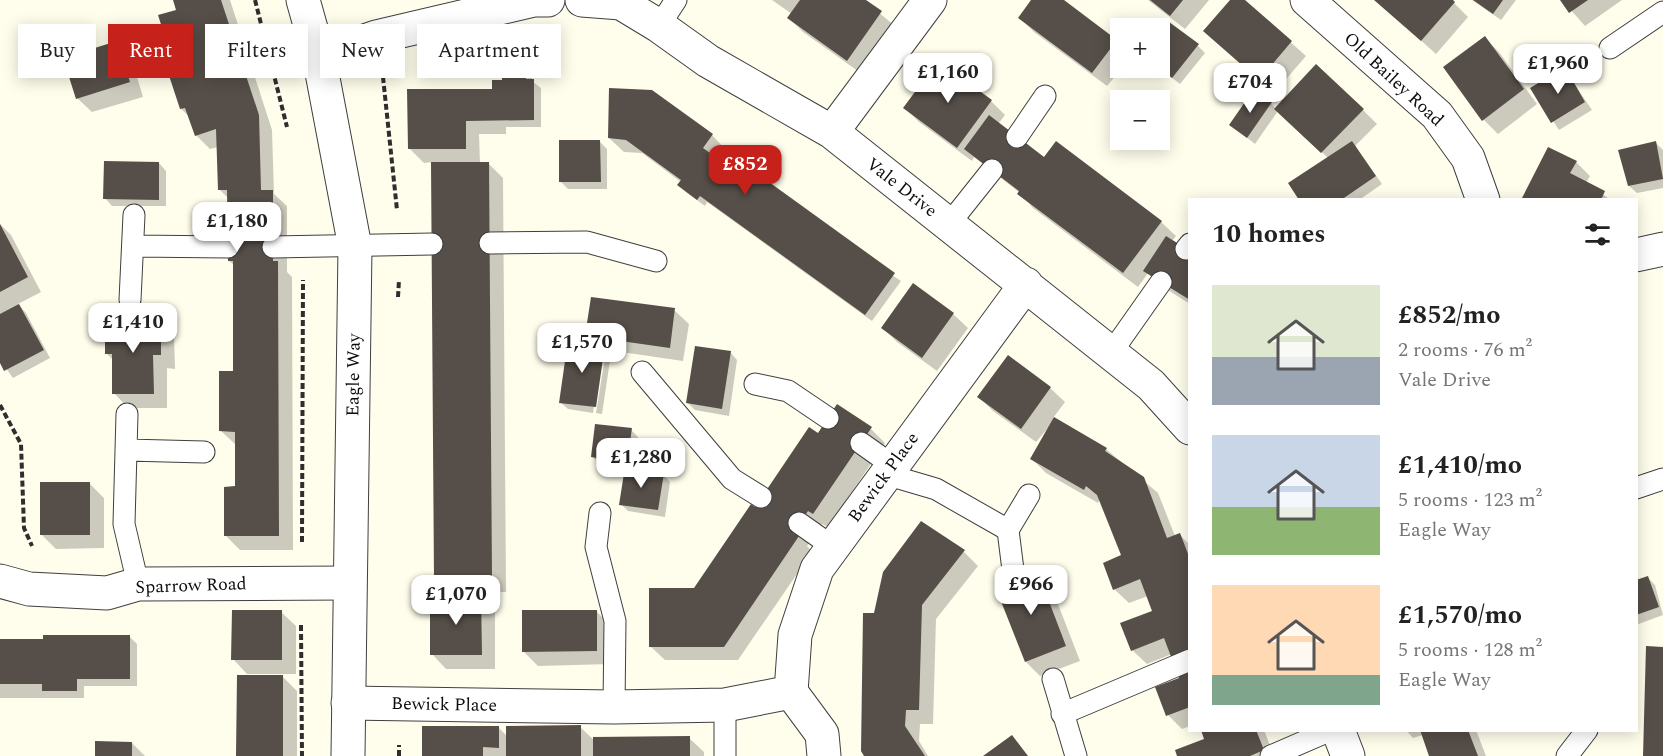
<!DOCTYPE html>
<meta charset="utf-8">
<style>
:root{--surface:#fff;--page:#f6f6f6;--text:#222;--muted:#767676;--accent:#c6221b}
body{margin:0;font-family:Spectral,serif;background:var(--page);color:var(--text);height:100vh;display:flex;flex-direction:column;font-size:22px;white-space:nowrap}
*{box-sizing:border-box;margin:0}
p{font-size:20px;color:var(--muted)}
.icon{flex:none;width:33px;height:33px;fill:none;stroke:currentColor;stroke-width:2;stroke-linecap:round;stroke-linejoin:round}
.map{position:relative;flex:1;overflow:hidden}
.side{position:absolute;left:1188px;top:198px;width:450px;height:534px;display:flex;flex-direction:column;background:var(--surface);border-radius:0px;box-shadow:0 3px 15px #0003}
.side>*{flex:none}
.hud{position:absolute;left:18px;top:24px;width:570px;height:54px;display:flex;gap:12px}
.controls{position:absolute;left:1110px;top:18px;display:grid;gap:12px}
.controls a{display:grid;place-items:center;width:60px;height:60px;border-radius:0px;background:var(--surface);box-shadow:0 3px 15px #0003;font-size:30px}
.price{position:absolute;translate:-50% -51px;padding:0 14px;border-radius:12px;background:#fff;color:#222;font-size:20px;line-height:39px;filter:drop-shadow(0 2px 3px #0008)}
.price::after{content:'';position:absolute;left:50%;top:36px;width:18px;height:14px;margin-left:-9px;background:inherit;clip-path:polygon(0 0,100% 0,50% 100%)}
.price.selected{background:var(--accent);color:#fff}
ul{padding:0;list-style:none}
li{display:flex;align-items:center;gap:18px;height:150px;padding:0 24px}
li span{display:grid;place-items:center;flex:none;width:168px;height:120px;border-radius:0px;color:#555}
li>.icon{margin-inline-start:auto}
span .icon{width:72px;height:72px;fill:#fffc;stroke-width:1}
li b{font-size:26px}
h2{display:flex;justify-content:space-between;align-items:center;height:72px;padding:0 24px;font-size:26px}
.tag{padding:0 21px;border-radius:0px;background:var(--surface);box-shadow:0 3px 15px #0003;font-size:21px;line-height:54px}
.tag.selected{background:var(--accent);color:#fff}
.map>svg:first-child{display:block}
</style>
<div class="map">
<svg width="1663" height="756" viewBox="0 0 1663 756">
<rect width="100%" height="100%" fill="#fffdeb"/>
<!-- shadow -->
<path fill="#0003" d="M175,0H230L272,130L274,194L287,206V272L292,277L293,550H240L226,536L236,488V445L220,430L234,373V265L229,261V199L219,189L218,147L210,149L196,135L191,118L181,109L168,41L178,11Z
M772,0H864L896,27L862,74L803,32L789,18L792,14Z
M1033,0H1061L1120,46L1122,68L1107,86L1034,32L1020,18Z
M1148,0H1209L1185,29Z
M1232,0H1243L1306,56L1274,93L1205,31Z
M1376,0H1451L1468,17L1436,54Z
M1472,0H1516L1501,20Z
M1562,0H1622L1585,26Z
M1159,28L1198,46L1205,53L1180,84L1159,68Z
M1485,38L1499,52L1537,104L1498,134L1484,120Z
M116,43L131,57L143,97L92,112L77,98Z
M525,59L532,67V81L541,88V127H506V134H479L480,164H489L503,178L506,592L450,593L436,578L433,162L424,163L409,148L493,91Z
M1564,69L1592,110L1559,130L1532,89Z
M991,101L1005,115L998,124L1044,159L1056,143L1161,222L1176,236L1172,241L1190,253V304L1160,285L1148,273L1138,287L1033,208L1020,193L974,157L972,161L919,122L905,108Z
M1271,103L1276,109L1363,110L1377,124L1355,146L1382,184L1359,200H1301L1328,158L1278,111L1255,144L1231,125Z
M712,135L726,150L718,160L901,281L872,321L707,202L705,206L686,192L679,185L681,182L642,153L624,152L609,138Z
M600,142L607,149V189H568L560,181Z
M1656,143L1663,150V188L1637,193L1629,186Z
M1576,162L1590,176L1586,183L1611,200H1522Z
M159,163L166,171V206H112L105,198Z
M0,224L11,235L41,292L18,304L26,313L50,358L13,378L0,360Z
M674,310L689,324L683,361L608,350L611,354L602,414L596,413L606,351H602L593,413L568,409L560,402L598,346L587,335Z
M953,314L968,328L937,371L897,342L883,328Z
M160,321L174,336L175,369L167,368V408H128L114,393V361L106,353Z
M730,352L737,360L729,416L695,410L688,403Z
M1008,357L1050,388L1065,402L1053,418L1106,449L1158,493L1175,536L1179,534L1190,545V726L1182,729L1168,715L1181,678L1172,654L1147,664L1132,650L1154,612L1148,596L1129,603L1114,589L1122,556L1100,499L1098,503L1046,473L1032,459L1053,422L1036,442L993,411L979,397Z
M871,429L885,443L828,527L822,524L807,546L812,552L738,660H665L650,646L755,509Z
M631,430L638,437L634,470L663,474L670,482L665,517L628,511L621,504L626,468L600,464L592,456Z
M90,484L104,498V548L56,549L41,534Z
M921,523L964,552L978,566L936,619L933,724H920L919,741L928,756H866L875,615Z
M1036,572L1051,586L1080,661L1040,676L1026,662Z
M1647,577L1655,585L1663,615L1636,625V581Z
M481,598L495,612V669H446L432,654Z
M596,611L610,625L611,664L538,666L523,651Z
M281,612L296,626V674H247L233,659Z
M130,637L137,644V686H84V698H0V640Z
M283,677L297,691V756H238Z
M498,727L507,736L580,727L595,741L689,738L704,752V756H424Z
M1202,730H1264L1274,756H1179L1206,740Z
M1406,730H1476L1486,756H1431L1423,735L1413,738Z
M132,743L145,756H97Z"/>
<!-- building -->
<path fill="#564e48" d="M173,0H221L259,115L261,190H273V261H278L279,536H224V487L235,486V432L219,431V371H233V261H228L227,190H218L216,129L195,136L185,108L180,109L158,42L166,40L158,15L176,10Z
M800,0H866L882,11L847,61L787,18Z
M1031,0H1064L1117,40L1092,73L1018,18Z
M1150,0H1183L1170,16Z
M1230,0H1245L1292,41L1259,80L1203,31Z
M1374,0H1453L1455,2L1421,41Z
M1473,0H1503L1493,14Z
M1560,0H1588L1569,13Z
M1165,19L1199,44L1172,78L1160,68L1157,28Z
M1485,36L1524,89L1482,121L1443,67Z
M117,41L130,82L76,99L63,58Z
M502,58H525L526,79H534V120L466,121V149H408L407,89H492V80H502Z
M938,61L992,100L957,148L903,108Z
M1316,64L1364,109L1321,153L1274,109Z
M1565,67L1585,102L1551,123L1530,88Z
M609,88L652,90L713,134L703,148L724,163L730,154L895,273L865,315L700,196L697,200L677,185L681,180L626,140L608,138Z
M1254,89L1272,102L1247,138L1229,125Z
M989,115L1044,157L1056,141L1162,221L1123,273L1017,194L1019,191L964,149Z
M559,140H600L601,182H559Z
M1352,141L1376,176L1341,200H1299L1288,183Z
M1656,141L1663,179L1628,186L1618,150Z
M1548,147L1577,161L1570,173L1605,191L1601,200H1521Z
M104,161L159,162V200L103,199Z
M431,162H489L492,579H434Z
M0,224L28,277L0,292Z
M1166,236L1190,251V300L1143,271Z
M913,283L954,313L922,358L881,328Z
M591,297L675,308L670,348L585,336Z
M19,304L44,350L4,371L0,363V314Z
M105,320H161V355H153L154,394H112V354H105Z
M568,340L605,345L596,407L559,403Z
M695,346L731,351L722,409L686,403Z
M1008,355L1051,387L1021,429L977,397Z
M837,404L872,427L813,514L808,511L793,533L799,536L724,647H649V588H694L751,504L755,507L809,427L818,433Z
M1054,417L1107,448L1105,451L1144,477L1167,538L1180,533L1190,559V707L1166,716L1155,687L1179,678L1164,638L1131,651L1120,623L1152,611L1140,579L1113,590L1103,563L1121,555L1097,495L1086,486L1084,490L1030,459Z
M595,424L632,428L627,463L591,457Z
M625,467L664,473L658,510L619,505Z
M40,482H90V535H40Z
M921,521L965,550L922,605L919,710H906L905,726L925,756H864L861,751L863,613H874L883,572Z
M1037,570L1066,646L1025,662L995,586Z
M1648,576L1659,607L1636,615V580Z
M481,596L482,655H430V597Z
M232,610H282V660H231Z
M522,610H597V651L522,652Z
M43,635H130V679H77V691H42V684H0V639H43Z
M1646,646L1663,647V756H1643Z
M237,675H283V756H236Z
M581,725V756H506V726Z
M422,726H499V748L483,747V756H422Z
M1201,730H1256L1264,750L1250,756H1177L1175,750L1204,739Z
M1420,730H1468L1478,756H1429Z
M1012,735L1028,756H983Z
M690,736V756H593V737Z
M95,741L132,742V756H95Z"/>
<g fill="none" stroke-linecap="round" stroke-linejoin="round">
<!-- service casing -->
<g stroke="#3f3f3f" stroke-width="23">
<path id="service" d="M659,26L676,0
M1610,48L1663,12
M1017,137L1045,96
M949,224L992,170
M490,243L587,242L656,261
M134,246L228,247
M273,247L432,244
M1186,249L1190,244
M130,300L134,215
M1111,353L1161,282
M642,372L732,479L761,497
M755,384L788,391L828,418
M127,414L124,524L138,584
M861,443L892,465
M127,450L204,452
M885,474L936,489L1008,530
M1636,488L1663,479
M600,513L596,547L615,621L614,707
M799,523L833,547
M1013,570L1008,530L1029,495
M1053,679L1076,756
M725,705V756
M1062,714L1190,660
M1271,756L1331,730
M1567,756L1587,730"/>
</g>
<!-- minor casing -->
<g stroke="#3f3f3f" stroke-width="35">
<path id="minor" d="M582,0L621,3L659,26L708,61L832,132L1151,385L1190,428
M1307,0L1437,115L1468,158L1483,200
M319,57L376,37L534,0H548
M832,132L930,0
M1636,255L1663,249
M0,581L29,589L107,593L138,584L349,583
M348,703L614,707L725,705L791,692
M1338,730L1348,756
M824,756L822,734L791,692L795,635L817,569L1026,284"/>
</g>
<!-- tertiary casing -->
<g stroke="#3f3f3f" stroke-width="35">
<path id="tertiary" d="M303,0L319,57L355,247L348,756"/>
</g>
<!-- path -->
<path stroke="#2e2e2e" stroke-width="4" stroke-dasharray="6 3" stroke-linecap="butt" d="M255,0L287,127
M383,77L397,210
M398,297L399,280
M0,405L21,444L24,528L32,546
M302,542L303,280
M301,625L302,756
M399,756V745"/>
<!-- service -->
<use href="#service" stroke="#fff" stroke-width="21"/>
<!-- minor -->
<use href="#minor" stroke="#fff" stroke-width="33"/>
<!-- tertiary -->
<use href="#tertiary" stroke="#fff" stroke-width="33"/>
</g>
<g text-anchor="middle" stroke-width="6" stroke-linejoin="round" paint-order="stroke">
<!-- street labels -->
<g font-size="18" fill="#0c0c0c" stroke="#fff">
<text transform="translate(1394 79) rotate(43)" y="6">Old Bailey Road</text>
<text transform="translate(902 187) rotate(38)" y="6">Vale Drive</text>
<text transform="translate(353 375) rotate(-89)" y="6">Eagle Way</text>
<text transform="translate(883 477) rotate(-54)" y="6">Bewick Place</text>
<text transform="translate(191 585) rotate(-2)" y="6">Sparrow Road</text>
<text transform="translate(444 704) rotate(1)" y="6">Bewick Place</text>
</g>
</g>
</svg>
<div class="controls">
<a>+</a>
<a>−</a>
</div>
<b class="price" style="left:1558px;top:95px">£1,960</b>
<b class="price" style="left:948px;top:104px">£1,160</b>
<b class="price" style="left:1250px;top:114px">£704</b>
<b class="price selected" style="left:745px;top:196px">£852</b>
<b class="price" style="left:237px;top:253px">£1,180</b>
<b class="price" style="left:133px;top:354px">£1,410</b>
<b class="price" style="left:582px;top:374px">£1,570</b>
<b class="price" style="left:641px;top:489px">£1,280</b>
<b class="price" style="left:1031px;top:616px">£966</b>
<b class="price" style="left:456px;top:626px">£1,070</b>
<div class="hud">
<a class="tag">Buy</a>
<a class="tag selected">Rent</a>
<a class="tag">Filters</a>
<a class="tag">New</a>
<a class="tag">Apartment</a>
</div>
<section class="side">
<h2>10 homes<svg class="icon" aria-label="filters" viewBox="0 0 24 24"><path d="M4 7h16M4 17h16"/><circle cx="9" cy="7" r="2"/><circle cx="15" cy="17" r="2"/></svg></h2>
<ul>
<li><span style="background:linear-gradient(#dfe7d0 60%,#9aa5b1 0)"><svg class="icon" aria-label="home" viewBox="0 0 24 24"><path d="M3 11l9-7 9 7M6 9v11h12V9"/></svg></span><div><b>£852/mo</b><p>2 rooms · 76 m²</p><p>Vale Drive</p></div></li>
<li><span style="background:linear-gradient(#c9d6e8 60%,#8fb573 0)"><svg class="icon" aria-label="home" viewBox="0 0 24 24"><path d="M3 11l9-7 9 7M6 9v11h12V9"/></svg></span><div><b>£1,410/mo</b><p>5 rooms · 123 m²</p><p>Eagle Way</p></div></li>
<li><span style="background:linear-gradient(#ffd9b3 75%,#7fa58c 0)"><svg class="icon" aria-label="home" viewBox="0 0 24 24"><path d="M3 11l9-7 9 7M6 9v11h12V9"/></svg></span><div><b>£1,570/mo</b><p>5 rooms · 128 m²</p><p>Eagle Way</p></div></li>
</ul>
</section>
</div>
